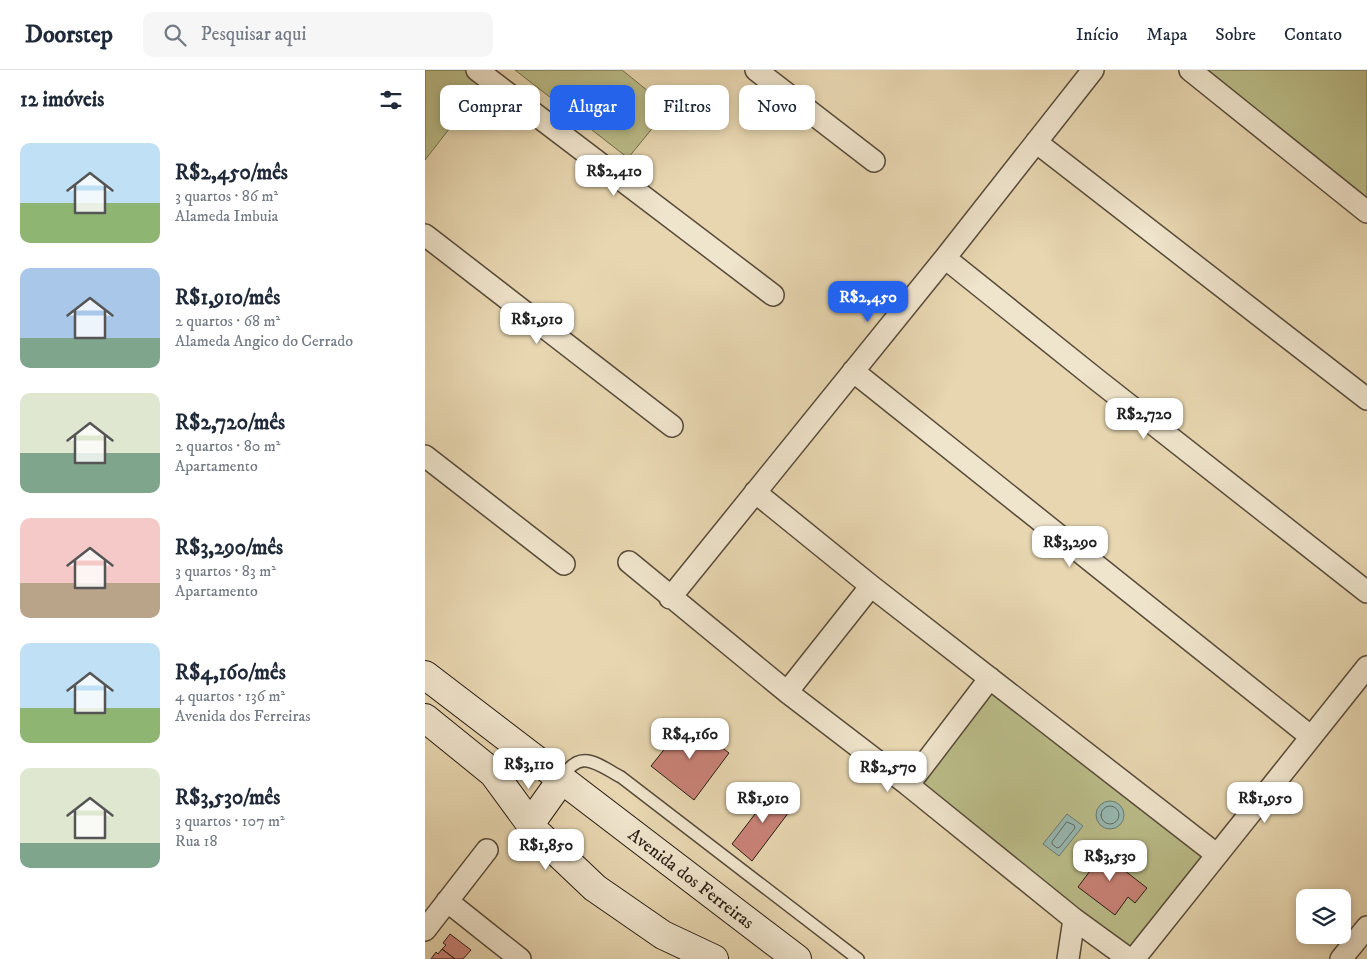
<!DOCTYPE html>
<html lang="pt">
<meta charset="utf-8">
<style>
:root{--surface:#fff;--page:#f6f6f7;--text:#1f2937;--muted:#747a83;--line:#e0e1e3;--accent:#2563eb}
body{margin:0;font-family:"IM FELL DW Pica",serif;background:var(--page);color:var(--text);height:100vh;display:flex;flex-direction:column;font-size:19px;white-space:nowrap}
*{box-sizing:border-box;margin:0}
p{font-size:16px;color:var(--muted)}
.icon{flex:none;width:28px;height:28px;fill:none;stroke:currentColor;stroke-width:2;stroke-linecap:round;stroke-linejoin:round}
.map{position:relative;flex:1;overflow:hidden}
.sheet{display:flex;flex-direction:column;background:var(--surface);width:425px}
.sheet>*{flex:none}
.banner{position:absolute;left:15px;top:15px;width:475px;height:45px;display:flex;gap:10px}
.fabs{position:absolute;left:871px;top:819px;display:grid;gap:10px}
.fabs a{display:grid;place-items:center;width:55px;height:55px;border-radius:10px;background:var(--surface);box-shadow:0 2px 8px #0003;font-size:25px}
.price{position:absolute;translate:-50% -42px;padding:0 11px;border-radius:10px;background:#fff;color:#222;font-size:16px;line-height:32px;filter:drop-shadow(0 1px 2px #0008)}
.price::after{content:'';position:absolute;left:50%;top:30px;width:15px;height:11px;margin-left:-8px;background:inherit;clip-path:polygon(0 0,100% 0,50% 100%)}
.price.current{background:var(--accent);color:#fff}
ul{padding:0;list-style:none}
li{display:flex;align-items:center;gap:15px;height:125px;padding:0 20px}
li span{display:grid;place-items:center;flex:none;width:140px;height:100px;border-radius:10px;color:#555}
li>.icon{margin-inline-start:auto}
span .icon{width:60px;height:60px;fill:#fffc;stroke-width:1}
li b{font-size:21px}
h2{display:flex;justify-content:space-between;align-items:center;height:60px;padding:0 20px;font-size:21px}
.pill{padding:0 18px;border-radius:10px;background:var(--surface);box-shadow:0 2px 8px #0003;font-size:18px;line-height:45px}
.pill.current{background:var(--accent);color:#fff}
header{display:flex;align-items:center;gap:30px;box-sizing:border-box;height:70px;padding:0 25px;background:var(--surface);border-bottom:1px solid var(--line)}
header strong{font-size:24px}
nav{display:flex;gap:28px;margin-inline-start:auto;font-size:18px}
.search{width:350px;height:45px;background:var(--page);display:flex;align-items:center;gap:12px;box-sizing:border-box;padding:0 18px;border-radius:10px;color:var(--muted);font-size:19px}
main{display:flex;flex:1;min-height:0}
.map>svg:first-child{display:block}
</style>
<header>
<strong>Doorstep</strong>
<div class="search"><svg class="icon" aria-label="search" viewBox="0 0 24 24"><circle cx="10" cy="10" r="6"/><path d="M15 15l6 6"/></svg>Pesquisar aqui</div>
<nav><a>Início</a><a>Mapa</a><a>Sobre</a><a>Contato</a></nav>
</header>
<main>
<section class="sheet">
<h2>12 imóveis<svg class="icon" aria-label="filters" viewBox="0 0 24 24"><path d="M4 7h16M4 17h16"/><circle cx="9" cy="7" r="2"/><circle cx="15" cy="17" r="2"/></svg></h2>
<ul>
<li><span style="background:linear-gradient(#bfe0f5 60%,#8fb573 0)"><svg class="icon" aria-label="home" viewBox="0 0 24 24"><path d="M3 11l9-7 9 7M6 9v11h12V9"/></svg></span><div><b>R$2,450/mês</b><p>3 quartos · 86 m²</p><p>Alameda Imbuia</p></div></li>
<li><span style="background:linear-gradient(#a9c7e8 70%,#7fa58c 0)"><svg class="icon" aria-label="home" viewBox="0 0 24 24"><path d="M3 11l9-7 9 7M6 9v11h12V9"/></svg></span><div><b>R$1,910/mês</b><p>2 quartos · 68 m²</p><p>Alameda Angico do Cerrado</p></div></li>
<li><span style="background:linear-gradient(#dfe7d0 60%,#7fa58c 0)"><svg class="icon" aria-label="home" viewBox="0 0 24 24"><path d="M3 11l9-7 9 7M6 9v11h12V9"/></svg></span><div><b>R$2,720/mês</b><p>2 quartos · 80 m²</p><p>Apartamento</p></div></li>
<li><span style="background:linear-gradient(#f6c9c9 65%,#b9a48a 0)"><svg class="icon" aria-label="home" viewBox="0 0 24 24"><path d="M3 11l9-7 9 7M6 9v11h12V9"/></svg></span><div><b>R$3,290/mês</b><p>3 quartos · 83 m²</p><p>Apartamento</p></div></li>
<li><span style="background:linear-gradient(#bfe0f5 65%,#8fb573 0)"><svg class="icon" aria-label="home" viewBox="0 0 24 24"><path d="M3 11l9-7 9 7M6 9v11h12V9"/></svg></span><div><b>R$4,160/mês</b><p>4 quartos · 136 m²</p><p>Avenida dos Ferreiras</p></div></li>
<li><span style="background:linear-gradient(#dfe7d0 75%,#7fa58c 0)"><svg class="icon" aria-label="home" viewBox="0 0 24 24"><path d="M3 11l9-7 9 7M6 9v11h12V9"/></svg></span><div><b>R$3,530/mês</b><p>3 quartos · 107 m²</p><p>Rua 18</p></div></li>
</ul>
</section>
<div class="map">
<svg width="942" height="889" viewBox="0 0 942 889">
<rect width="100%" height="100%" fill="#e7d6b0"/>
<filter id="stains"><feTurbulence type="fractalNoise" baseFrequency=".004" numOctaves="4"/><feColorMatrix values="0 0 0 0 .2 0 0 0 0 .09 0 0 0 0 .02 0 0 0 .5 -.17"/></filter>
<radialGradient id="worn" r=".72"><stop offset=".6" stop-color="#630" stop-opacity="0"/><stop offset="1" stop-color="#630" stop-opacity=".3"/></radialGradient>
<!-- green -->
<path fill="#babc88" stroke="#726c4e" d="M0,0H40L59,14L0,90Z
M90,0H197L244,38L203,88Z
M765,0H942V142Z
M565,608L791,784L709,889L482,714Z"/>
<!-- water -->
<path fill="#97b8b1" stroke="#6b7a72" d="M671 745a14 14 0 1 1 28 0a14 14 0 1 1-28 0Z
M642,744L658,756L634,786L618,774Z"/>
<g fill="none" stroke-linecap="round" stroke-linejoin="round">
<!-- shore -->
<path stroke="#606a62" stroke-width="1" d="M676 745a9 9 0 1 1 18 0a9 9 0 1 1-18 0Z
M642,752L649,755L650,758L635,777L632,778L627,774V772Z"/>
</g>
<!-- building -->
<path fill="#ca8378" stroke="#291d13" d="M262,651L304,683L269,730L226,696Z
M350,718L370,734L327,791L307,774Z
M668,776L722,818L710,833L703,827L690,845L653,817L668,797L658,789Z
M25,864L46,880L38,889H30L17,879L21,875L18,873Z
M17,879L30,889H6L11,882L13,884Z"/>
<g fill="none" stroke-linecap="round" stroke-linejoin="round">
<!-- lane casing -->
<g stroke="#584b3a" stroke-width="14">
<path id="lane" d="M137,709C154,677 172,694 196,707L433,889"/>
</g>
<!-- street casing -->
<g stroke="#584b3a" stroke-width="24">
<path id="street" d="M52,0L348,225
M331,0L449,91
M765,0L942,142
M611,72L942,329
M0,165L247,356
M520,188L671,309L942,522
M428,301L885,666
M0,386L139,494
M330,422L446,516L791,784
M204,492L362,622L482,714L649,849L704,889
M245,528L520,188L668,0
M362,622L446,516
M482,714L491,705L565,608
M22,831L95,889
M0,860L62,780
M643,889L649,849
M709,889L942,597
M916,889L942,857"/>
</g>
<!-- secondary casing -->
<g stroke="#291d13" stroke-width="30">
<g id="secondary">
<path id="s1" d="M0,605L372,889"/>
<path d="M0,648L68,703L112,763L170,818L238,865L289,889"/>
<path d="M105,754L137,709"/>
</g>
</g>
<!-- lane -->
<use href="#lane" stroke="#efe4cc" stroke-width="11"/>
<!-- street -->
<use href="#street" stroke="#efe4cc" stroke-width="21"/>
<!-- secondary -->
<use href="#secondary" stroke="#efe4cc" stroke-width="28"/>
</g>
<g text-anchor="middle" stroke-width="5" stroke-linejoin="round" paint-order="stroke">
<!-- street labels -->
<g font-size="18" fill="#291d13" stroke="#efe4cc">
<text dy="6" stroke="none"><textPath href="#s1" startOffset="335">Avenida dos Ferreiras</textPath></text>
</g>
</g>
<rect width="100%" height="100%" filter="url(#stains)"/>
<rect width="100%" height="100%" fill="url(#worn)"/>
</svg>
<div class="fabs">
<a><svg class="icon" aria-label="layers" viewBox="0 0 24 24"><path d="M12 4l9 5-9 5-9-5zM3 14l9 5 9-5"/></svg></a>
</div>
<b class="price" style="left:189px;top:127px">R$2,410</b>
<b class="price current" style="left:443px;top:253px">R$2,450</b>
<b class="price" style="left:112px;top:275px">R$1,910</b>
<b class="price" style="left:719px;top:370px">R$2,720</b>
<b class="price" style="left:645px;top:498px">R$3,290</b>
<b class="price" style="left:265px;top:690px">R$4,160</b>
<b class="price" style="left:104px;top:720px">R$3,110</b>
<b class="price" style="left:463px;top:723px">R$2,570</b>
<b class="price" style="left:338px;top:754px">R$1,910</b>
<b class="price" style="left:840px;top:754px">R$1,950</b>
<b class="price" style="left:121px;top:801px">R$1,850</b>
<b class="price" style="left:685px;top:812px">R$3,530</b>
<div class="banner">
<a class="pill">Comprar</a>
<a class="pill current">Alugar</a>
<a class="pill">Filtros</a>
<a class="pill">Novo</a>
</div>
</div>
</main>
